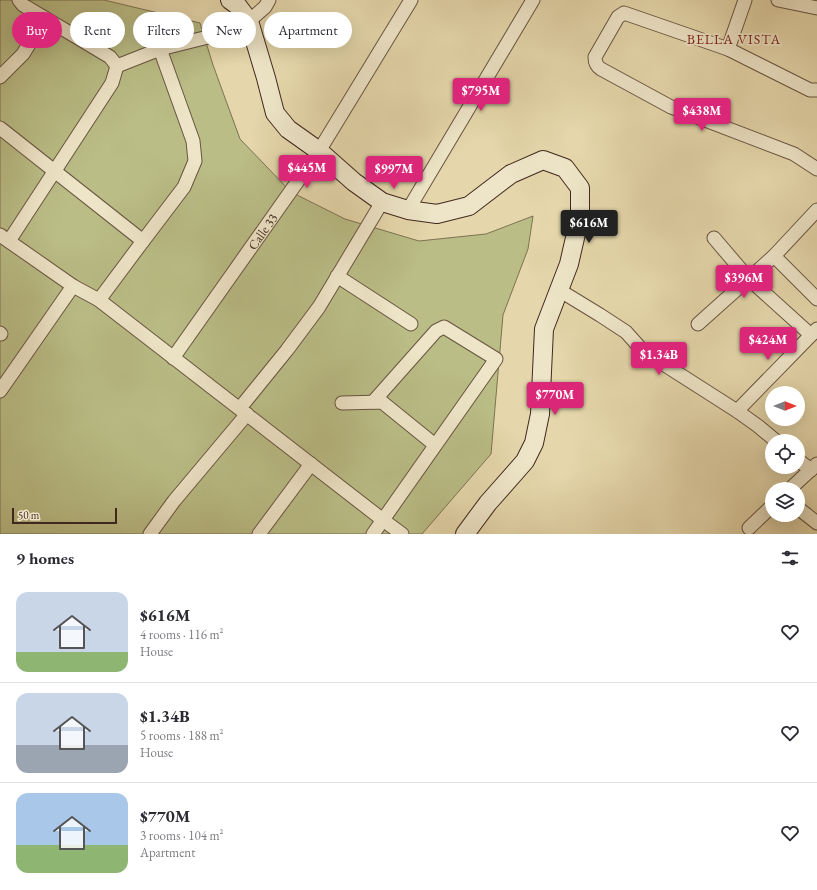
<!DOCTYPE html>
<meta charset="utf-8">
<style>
:root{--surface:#fff;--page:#f7f7f7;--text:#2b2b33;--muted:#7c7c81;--line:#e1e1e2;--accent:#db2777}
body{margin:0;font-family:"EB Garamond",serif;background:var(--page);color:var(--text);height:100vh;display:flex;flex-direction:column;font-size:15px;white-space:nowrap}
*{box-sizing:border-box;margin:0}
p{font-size:13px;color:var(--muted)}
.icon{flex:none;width:22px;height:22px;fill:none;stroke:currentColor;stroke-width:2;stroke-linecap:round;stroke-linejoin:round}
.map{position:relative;height:534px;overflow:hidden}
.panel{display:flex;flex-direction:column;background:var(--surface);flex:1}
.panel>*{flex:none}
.guide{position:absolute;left:12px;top:12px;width:400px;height:36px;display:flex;gap:8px}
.needle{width:26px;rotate:90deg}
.controls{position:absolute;left:765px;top:386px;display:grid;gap:8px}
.controls a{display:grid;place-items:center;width:40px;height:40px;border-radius:50%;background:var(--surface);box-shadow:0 4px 16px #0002;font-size:20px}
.scale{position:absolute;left:12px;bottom:10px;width:105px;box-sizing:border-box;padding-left:4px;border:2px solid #40281f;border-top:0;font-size:11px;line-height:14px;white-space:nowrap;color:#40281f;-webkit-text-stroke:3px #eee5c8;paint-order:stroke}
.price{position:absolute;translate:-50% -34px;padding:0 9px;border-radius:4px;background:var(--accent);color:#fff;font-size:13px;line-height:26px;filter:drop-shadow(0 1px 2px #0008)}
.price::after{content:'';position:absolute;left:50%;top:24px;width:12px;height:9px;margin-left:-6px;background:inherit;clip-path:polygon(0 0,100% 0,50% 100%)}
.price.active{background:#222;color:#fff}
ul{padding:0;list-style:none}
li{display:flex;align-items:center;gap:12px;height:100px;padding:0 16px}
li+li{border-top:1px solid var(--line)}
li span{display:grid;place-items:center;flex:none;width:112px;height:80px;border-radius:12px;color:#555}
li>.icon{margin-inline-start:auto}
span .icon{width:48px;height:48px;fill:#fffc;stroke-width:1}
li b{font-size:17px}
h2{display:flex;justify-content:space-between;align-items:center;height:48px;padding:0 16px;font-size:17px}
.pill{padding:0 14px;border-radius:18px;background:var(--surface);box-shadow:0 4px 16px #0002;font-size:14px;line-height:36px}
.pill.active{background:var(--accent);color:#fff}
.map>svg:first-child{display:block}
</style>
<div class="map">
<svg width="817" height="534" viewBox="0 0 817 534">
<rect width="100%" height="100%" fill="#e5d7ab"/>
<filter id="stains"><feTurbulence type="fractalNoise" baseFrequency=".005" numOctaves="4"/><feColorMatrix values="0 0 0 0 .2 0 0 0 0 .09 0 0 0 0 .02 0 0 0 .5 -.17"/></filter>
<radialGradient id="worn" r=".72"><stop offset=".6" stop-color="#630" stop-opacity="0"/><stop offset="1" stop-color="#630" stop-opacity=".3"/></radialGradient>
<!-- green -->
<path fill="#babd86" stroke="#7d7252" d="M0,0H104L200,23L213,65L240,139L291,192L345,219L419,241L486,234L533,216L528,249L503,315L491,454L422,534H0Z"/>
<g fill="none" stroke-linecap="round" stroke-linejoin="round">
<!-- street casing -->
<g stroke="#695442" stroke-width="15">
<g id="street">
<path d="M19,0L23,5L110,57L117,66"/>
<path d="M778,0L817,8"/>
<path d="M728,49L745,0"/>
<path d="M117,66L160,49L208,37L249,21L265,7L269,0"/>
<path d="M0,77L23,54L45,18"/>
<path d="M817,90H810L728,49L624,13L618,17L595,57C595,62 596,66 601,69L671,107L794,154L817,169"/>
<path d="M0,128L143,241"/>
<path d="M408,210L533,0"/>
<path d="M0,235L73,286L99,300L383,520L402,534"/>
<path d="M714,238L749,279L811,335"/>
<path d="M9,241L112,83L117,66"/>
<path d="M774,256L817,299"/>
<path d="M337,276L411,324"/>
<path d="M559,290L600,315L626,332L643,351L737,411L758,426L776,441"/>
<path d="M99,300L143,241L184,187L195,161L193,141L160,49"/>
<path d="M698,324L774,256L817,210"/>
<path d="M0,333L1,334"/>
<path id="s1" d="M173,358L319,151L411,0"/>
<path d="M0,391L73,286"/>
<path d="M342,403L382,402L435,445"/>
<path d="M240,408L287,350L319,307L382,202"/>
<path d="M737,411L817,329"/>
<path d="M798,460L811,470"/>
<path d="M790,489L817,464"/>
<path d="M798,508L817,523"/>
<path d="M749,528L772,506"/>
<path d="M150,534L174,501L247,414"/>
<path d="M259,534L311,464"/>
<path d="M373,534L496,359L444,327L436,331L373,402"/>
</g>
</g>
<!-- secondary casing -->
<g stroke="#40281f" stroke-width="20">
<path id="secondary" d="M230,0L237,5L249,21L266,78L275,113L288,129L319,151L354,182L382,202L408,210L437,214L469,206L511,174L543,160L565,168L580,188V216L569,264L544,329L540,414L534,443L525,461L488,503L465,534"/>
</g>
<!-- street -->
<use href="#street" stroke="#eee5c8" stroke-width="13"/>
<!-- secondary -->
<use href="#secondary" stroke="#eee5c8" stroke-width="18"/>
</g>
<g text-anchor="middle" stroke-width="3.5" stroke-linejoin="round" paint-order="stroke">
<!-- street labels -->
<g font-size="13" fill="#40281f" stroke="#eee5c8">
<text dy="5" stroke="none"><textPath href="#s1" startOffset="155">Calle 33</textPath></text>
</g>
<!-- neighbourhood labels -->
<g font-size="14" letter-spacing="1" fill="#7a1f14" stroke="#eee5c8">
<text x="734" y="44">BELLA VISTA</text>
</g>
</g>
<rect width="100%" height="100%" filter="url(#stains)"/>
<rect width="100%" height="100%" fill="url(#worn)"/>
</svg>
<div class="controls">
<a><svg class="needle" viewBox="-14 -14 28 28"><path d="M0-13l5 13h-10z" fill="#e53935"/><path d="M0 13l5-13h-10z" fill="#7c7c81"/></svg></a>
<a><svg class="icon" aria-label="locate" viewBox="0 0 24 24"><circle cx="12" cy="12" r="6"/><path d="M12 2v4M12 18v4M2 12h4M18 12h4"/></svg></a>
<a><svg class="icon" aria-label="layers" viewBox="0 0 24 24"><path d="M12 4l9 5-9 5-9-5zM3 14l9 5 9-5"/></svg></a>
</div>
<div class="scale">50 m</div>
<b class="price" style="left:481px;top:112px">$795M</b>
<b class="price" style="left:702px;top:132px">$438M</b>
<b class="price" style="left:307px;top:189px">$445M</b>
<b class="price" style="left:394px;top:190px">$997M</b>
<b class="price active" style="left:589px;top:244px">$616M</b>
<b class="price" style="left:744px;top:299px">$396M</b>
<b class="price" style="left:768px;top:361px">$424M</b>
<b class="price" style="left:659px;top:376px">$1.34B</b>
<b class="price" style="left:555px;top:416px">$770M</b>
<div class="guide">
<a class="pill active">Buy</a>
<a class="pill">Rent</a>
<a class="pill">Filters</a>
<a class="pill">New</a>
<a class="pill">Apartment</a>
</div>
</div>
<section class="panel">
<h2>9 homes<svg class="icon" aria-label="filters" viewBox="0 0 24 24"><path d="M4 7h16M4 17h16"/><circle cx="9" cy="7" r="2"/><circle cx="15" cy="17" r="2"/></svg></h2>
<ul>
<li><span style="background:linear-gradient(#c9d6e8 75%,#8fb573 0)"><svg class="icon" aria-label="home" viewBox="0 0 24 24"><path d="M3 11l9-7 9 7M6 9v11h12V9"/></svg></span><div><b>$616M</b><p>4 rooms · 116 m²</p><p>House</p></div><svg class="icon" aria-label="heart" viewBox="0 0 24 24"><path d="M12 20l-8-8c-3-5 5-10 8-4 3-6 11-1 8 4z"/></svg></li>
<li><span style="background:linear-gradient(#c9d6e8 65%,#9aa5b1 0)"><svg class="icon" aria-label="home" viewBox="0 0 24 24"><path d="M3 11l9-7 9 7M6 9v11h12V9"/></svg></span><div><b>$1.34B</b><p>5 rooms · 188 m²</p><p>House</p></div><svg class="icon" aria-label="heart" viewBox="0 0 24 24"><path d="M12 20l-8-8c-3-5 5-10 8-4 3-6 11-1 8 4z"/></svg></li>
<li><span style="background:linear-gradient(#a9c7e8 65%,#8fb573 0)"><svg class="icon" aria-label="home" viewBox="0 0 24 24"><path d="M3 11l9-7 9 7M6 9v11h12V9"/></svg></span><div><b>$770M</b><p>3 rooms · 104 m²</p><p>Apartment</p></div><svg class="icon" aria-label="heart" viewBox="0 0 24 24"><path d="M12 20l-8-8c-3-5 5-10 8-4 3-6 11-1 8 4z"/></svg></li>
</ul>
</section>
